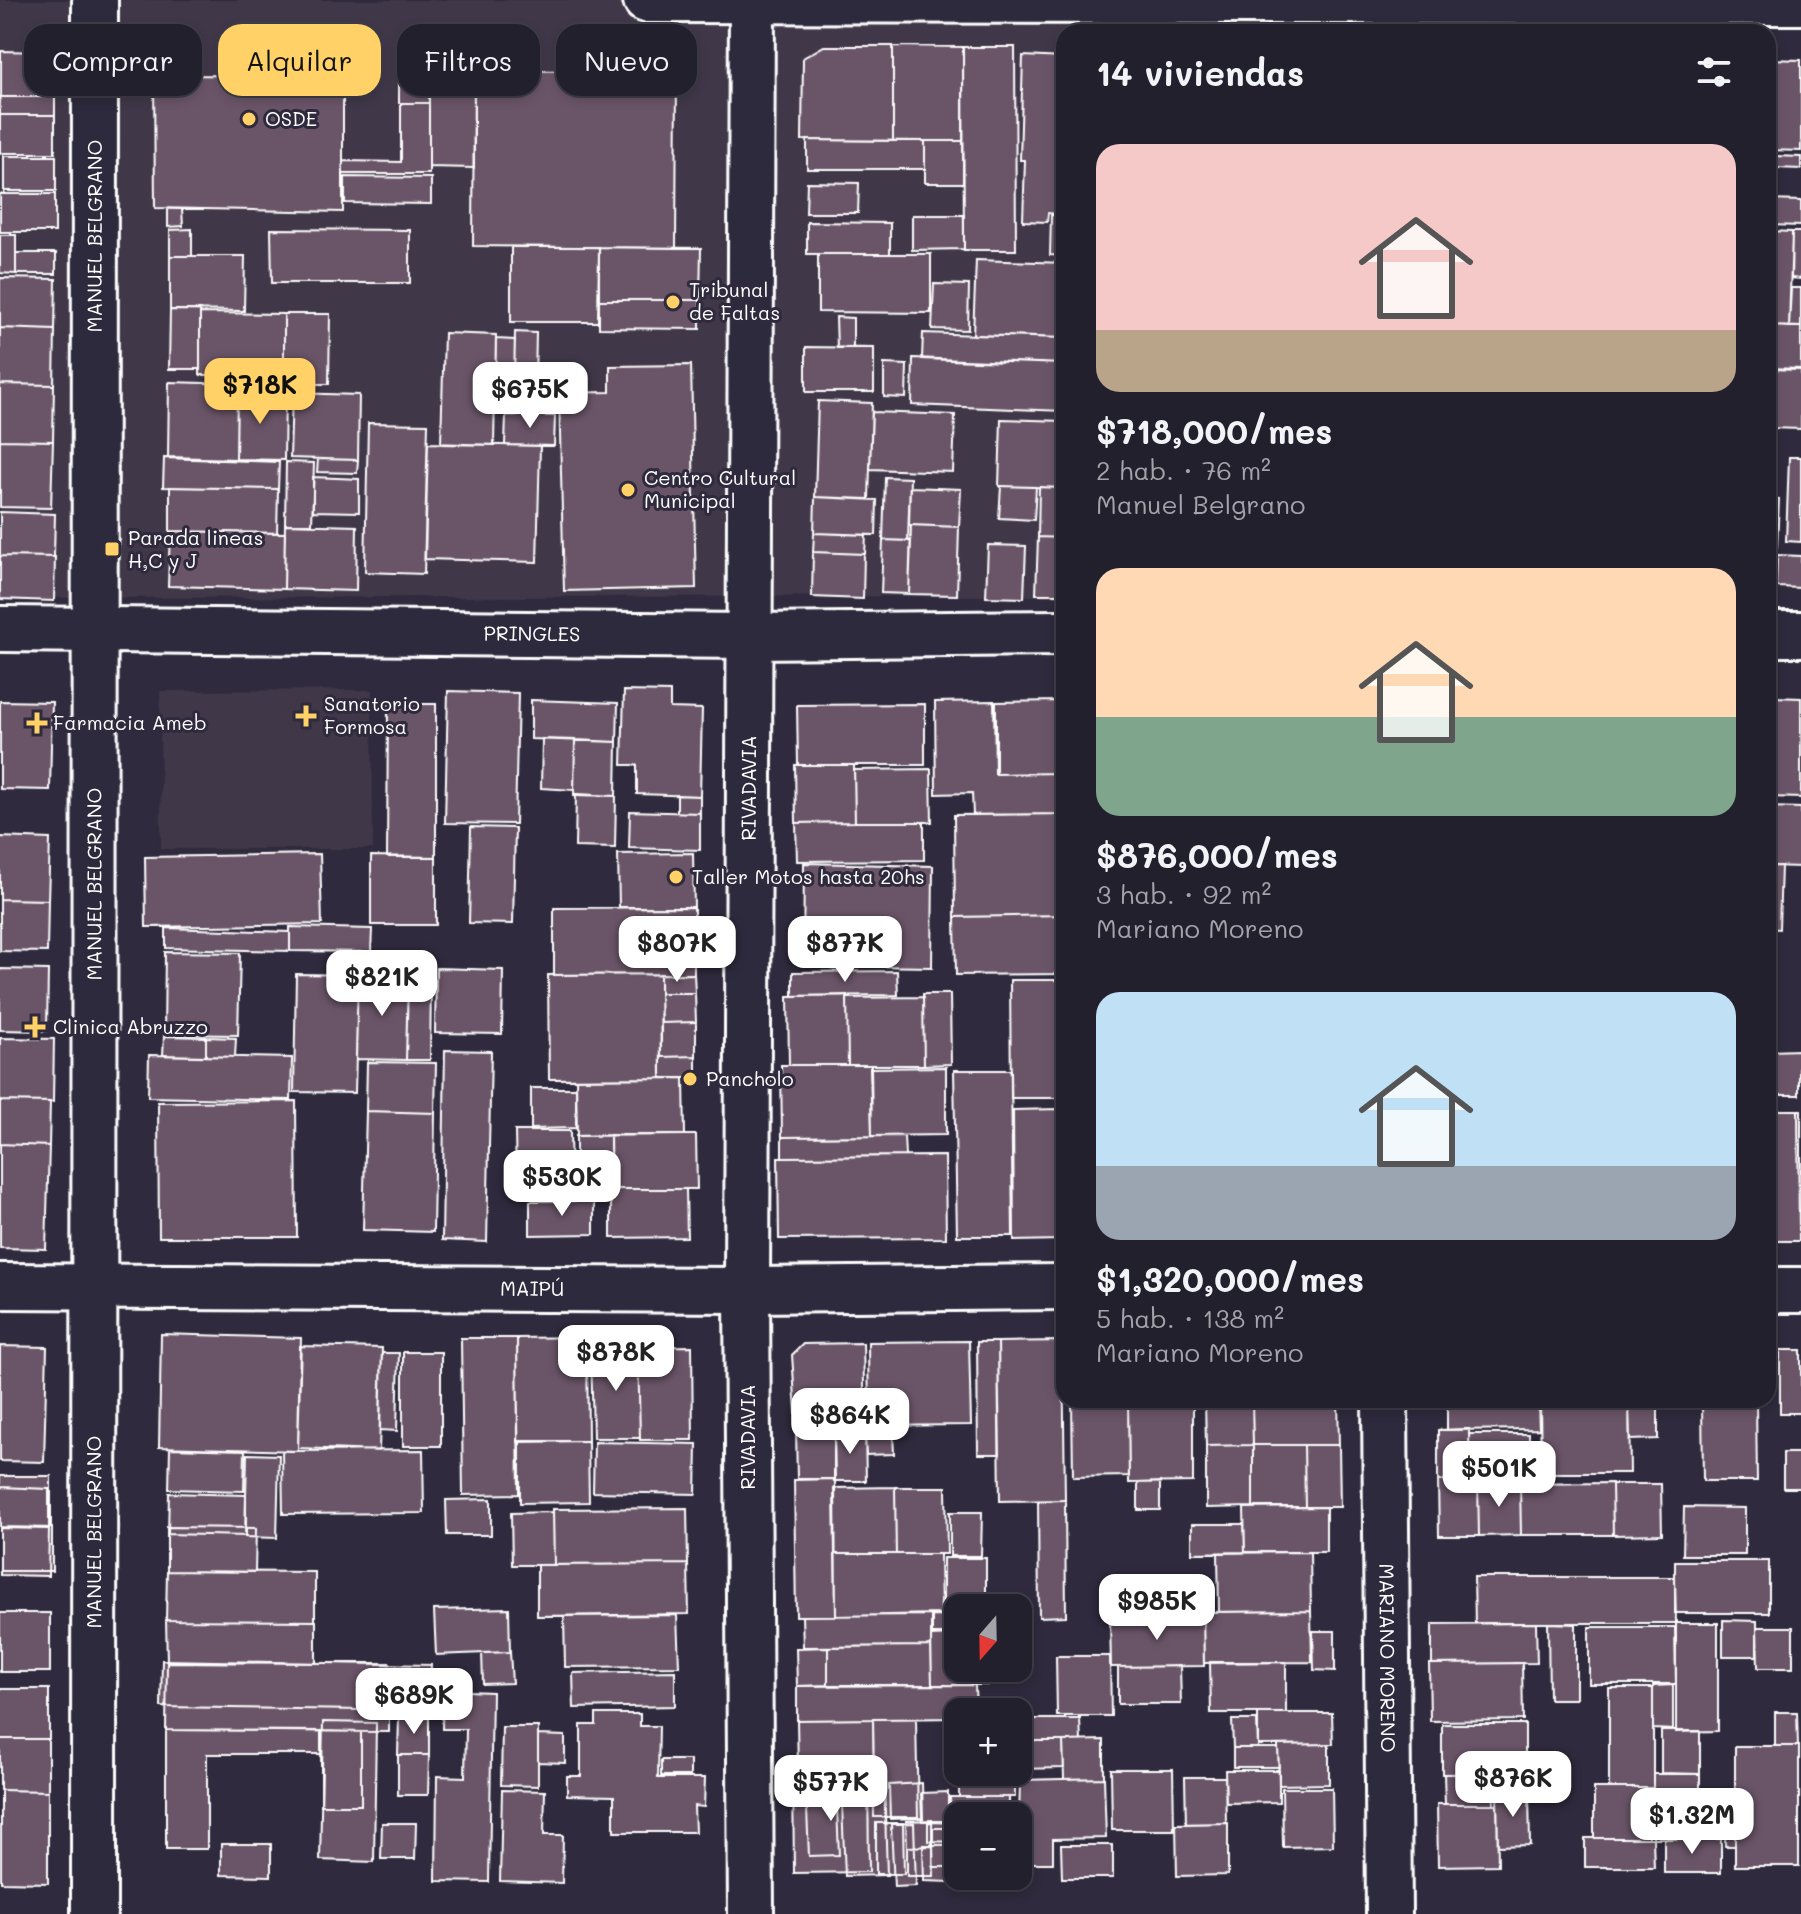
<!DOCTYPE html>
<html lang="es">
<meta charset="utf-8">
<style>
:root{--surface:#23202e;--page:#2f2d3a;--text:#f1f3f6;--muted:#a3a3aa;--line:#403e4a;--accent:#ffd166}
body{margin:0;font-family:Mali,sans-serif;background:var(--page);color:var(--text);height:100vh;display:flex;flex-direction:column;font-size:30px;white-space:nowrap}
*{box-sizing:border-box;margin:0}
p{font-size:26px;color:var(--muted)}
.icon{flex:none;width:44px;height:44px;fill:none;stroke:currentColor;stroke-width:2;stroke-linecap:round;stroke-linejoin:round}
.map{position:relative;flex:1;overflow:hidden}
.panel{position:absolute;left:1056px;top:24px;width:720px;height:1384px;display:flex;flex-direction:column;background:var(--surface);border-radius:24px;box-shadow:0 4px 12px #0003,0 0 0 2px var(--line)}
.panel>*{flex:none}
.top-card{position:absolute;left:24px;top:24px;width:760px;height:72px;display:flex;gap:16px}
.needle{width:52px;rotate:200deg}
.fabs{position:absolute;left:944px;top:1594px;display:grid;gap:16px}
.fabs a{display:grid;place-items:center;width:88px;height:88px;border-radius:16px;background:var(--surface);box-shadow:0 4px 12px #0003,0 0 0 2px var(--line);font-size:40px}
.price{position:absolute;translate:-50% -68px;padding:0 18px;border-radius:16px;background:#fff;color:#222;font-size:26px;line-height:52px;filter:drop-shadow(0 2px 4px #0008)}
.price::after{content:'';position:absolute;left:50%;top:48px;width:24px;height:18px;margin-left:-12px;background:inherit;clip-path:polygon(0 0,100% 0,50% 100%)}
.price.on{background:var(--accent);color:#111}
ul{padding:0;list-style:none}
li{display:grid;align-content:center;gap:16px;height:424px;padding:0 40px}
li span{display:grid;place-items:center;height:248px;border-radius:24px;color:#555}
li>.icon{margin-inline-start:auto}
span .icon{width:144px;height:144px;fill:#fffc;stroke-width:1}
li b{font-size:34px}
h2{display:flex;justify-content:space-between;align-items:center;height:96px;padding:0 40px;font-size:34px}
.pill{padding:0 28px;border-radius:24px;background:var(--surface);box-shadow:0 4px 12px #0003,0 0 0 2px var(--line);font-size:28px;line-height:72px}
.pill.on{background:var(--accent);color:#111}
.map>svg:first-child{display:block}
</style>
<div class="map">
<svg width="1801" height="1914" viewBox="0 0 1801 1914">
<rect width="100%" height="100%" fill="#2f2a3d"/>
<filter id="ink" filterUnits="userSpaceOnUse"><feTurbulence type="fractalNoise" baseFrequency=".0125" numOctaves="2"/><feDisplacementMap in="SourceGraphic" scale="16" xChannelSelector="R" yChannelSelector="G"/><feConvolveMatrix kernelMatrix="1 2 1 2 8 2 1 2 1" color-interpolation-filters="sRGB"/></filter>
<g filter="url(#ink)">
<!-- built -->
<path fill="#41374a" d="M0,0H1352V32H1064V596L0,598Z
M372,690L373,849H161L160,691Z"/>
<!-- building -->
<path fill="#6b5568" stroke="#fff" stroke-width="2" d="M824,46H893V141L802,140L803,58Z
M893,46L963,47V141H893Z
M963,47H1015L1016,250H964Z
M1,51L44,52L55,65V97H1Z
M1023,56L1064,58V161H1060L1058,214L1048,213L1047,222L1023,221L1025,160H1020Z
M1768,59L1801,60V151L1768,150Z
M399,62H429V103H399Z
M429,62H474V168L429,167Z
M474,70L677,72L676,248L473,246Z
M154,75L343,76V212L155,208Z
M0,97H55V115H0Z
M401,103H429V174H343V161L401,162Z
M0,115H55V153H0Z
M807,140L925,141V169H807Z
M925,141H963V183H925Z
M1768,155L1775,156L1774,200H1768Z
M4,156H56V191H4Z
M1775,156L1801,157V169L1775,168Z
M345,177L431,178V204L345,203Z
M807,182L859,183L858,213H806Z
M0,194H55V232H0Z
M1768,200L1801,201V226L1768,225Z
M168,209H182L183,226L168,227Z
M912,215H964V249L912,250Z
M1051,215L1064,216V256L1050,255Z
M807,222L890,223V254H807Z
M192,229V256H170V230Z
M271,229L410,230V283H272Z
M1768,231L1792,232L1789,327L1768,326Z
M1792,232H1801V279L1791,278Z
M0,235H16V274L0,273Z
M511,247H599L598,322H511Z
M599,247L701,248L700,300H599Z
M16,253H56V274H16Z
M818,254H931V313L818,312Z
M170,256H245L244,311L170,310Z
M976,260L1064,263L1062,338L973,335Z
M0,278L56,279L55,330L0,328Z
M934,284L969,285L968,330L932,329Z
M1791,288H1801V327H1789Z
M599,300H700V329L599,328Z
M170,310H200V369H169Z
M200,313L284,314V375H200Z
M284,314H330L329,384H284Z
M836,317L853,318V348H837Z
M1768,326L1801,327V369L1768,368Z
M0,328L55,330L54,385L0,384Z
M515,332L536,333L535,382H514Z
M444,333L496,335L494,445L441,444Z
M923,333L1064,338V364L922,359Z
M496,339L515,340L513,411H495Z
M806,347L874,348V392H806Z
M913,358L1064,364V411L912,405Z
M884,364L907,365L906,398L884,397Z
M691,365L696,588L564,591L559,393L610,392V366Z
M1768,369L1801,370V429L1768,428Z
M169,382L237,384L236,459L168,457Z
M0,384L54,385L53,441L0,440Z
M237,391L285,392L284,460L236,459Z
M522,392H554V416L522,415Z
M292,393L359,395L358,460L290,458Z
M818,401L872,403L869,499L815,497Z
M872,412L955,415L953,472L870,469Z
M506,415L555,416L554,446L505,445Z
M1001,419L1064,421V488L999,486Z
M368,423L428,424L424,574L365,572Z
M0,440L53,441L51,508L0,507Z
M428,443L540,446L537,562L425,559Z
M1789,457H1801V542L1786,541Z
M164,458L279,462L278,489L163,487Z
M318,459L358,460L357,473L317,472Z
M286,462L314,463L312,524H285Z
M313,477L359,479V512L313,511Z
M885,477L910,478L908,541L883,540Z
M1001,486L1036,487L1034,520L999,518Z
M170,487L278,489L277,533L170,531Z
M910,487L961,489L959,527L909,525Z
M1039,487L1064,488V538L1038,537Z
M815,497L877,500L876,535L814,533Z
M1768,499H1779L1777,547H1768Z
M0,512L55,514L54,557L0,556Z
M285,524L357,526L356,591L284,589Z
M911,525L959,527L957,595L909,594Z
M170,531L285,533L284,589L168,586Z
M814,533L866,535L865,554L813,552Z
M1038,537L1064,538V594H1036Z
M883,540L911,541L909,594L881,593Z
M988,545L1026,546L1024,598L986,597Z
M813,552L864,554L863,599L812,597Z
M1777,555L1801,556V588L1776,587Z
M0,556L55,557L54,601L0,599Z
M448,691L518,693L515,824L445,823Z
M624,691L670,692V708L702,709L700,796L637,794V765H622Z
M1773,697L1801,698V798L1770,797Z
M531,700L618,703L617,742L531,739Z
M0,701L52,702L50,790L0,789Z
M994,701L995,774L1064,773V814L973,815L972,793L936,794L935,702Z
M1063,701L1064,773L996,774V702Z
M388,704H436V857H387Z
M925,704V765H798L797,705Z
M542,739L575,740L574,790L541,788Z
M575,740L617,742L616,796L574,795Z
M795,765H854L855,822L796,823Z
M931,769L932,822H855L854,770Z
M576,794L616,796L615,848L575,847Z
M677,795L700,796V813H677Z
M1768,807L1801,808V867L1768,866Z
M630,811L700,813V850L629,848Z
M1064,814V915L955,917L954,815Z
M855,822H924V860L797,861L796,823Z
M471,827L515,828L513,924L469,923Z
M0,837L50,839L48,900L0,899Z
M693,853L694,907H619L618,854Z
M320,854L322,924L146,927L145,857Z
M371,856L436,857V925H371Z
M804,863L933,866L932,967L803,965Z
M1768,866H1781L1779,929L1768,928Z
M0,899L48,900L47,952L0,951Z
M694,907V974L554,975V908Z
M1064,915V974L956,975L955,917Z
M290,927L372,929L371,952L290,951Z
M166,928L290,932V951L166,948Z
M165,952L240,953L238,1035L164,1034Z
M436,968L503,970L502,1034L435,1033Z
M0,969L48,970L47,1031L0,1030Z
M897,971L898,995L793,996V972Z
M296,974L358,975L355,1093L294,1092Z
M660,974H694L695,993H660Z
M660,974L661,1078L549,1079L548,975Z
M358,975L408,976L406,1060L356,1059Z
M1010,980H1064V1098H1011Z
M408,984H431L430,1060H406Z
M660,993H695L696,1022L661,1023Z
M923,994H950L951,1064L924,1065Z
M847,995L848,1065H789L788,996Z
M923,997L924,1065H848L847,998Z
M696,1022V1056L661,1057V1023Z
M164,1036L206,1037V1056L163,1055Z
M206,1037L236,1038L235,1057L206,1056Z
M0,1038L54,1039L53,1102L0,1101Z
M445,1050L491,1051L487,1242L442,1240Z
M1799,1050V1095H1768V1051Z
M149,1055L292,1058L291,1100L148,1097Z
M696,1056V1078H661V1057Z
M367,1062L436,1063L435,1113L366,1111Z
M781,1065H871L872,1136L782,1137Z
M946,1067V1135L872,1136L870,1068Z
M954,1070H1011L1013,1236H957Z
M684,1078L685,1135L577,1136L576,1079Z
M531,1088H576V1128L531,1129Z
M0,1101L50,1102L49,1146L0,1144Z
M296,1101L297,1237H159L158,1102Z
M1059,1109L1061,1240L1014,1241L1013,1110Z
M1768,1110H1798L1799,1241H1768Z
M1798,1110H1801V1230H1799Z
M366,1111L435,1113L433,1232L363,1230Z
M515,1131H570L571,1183H516Z
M610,1135V1163L576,1164V1136Z
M610,1135H696L697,1189H611Z
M904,1136L905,1156L782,1157V1137Z
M0,1144L49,1146L46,1249L0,1248Z
M945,1156L946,1238L779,1239L778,1157Z
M610,1163L611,1201H575L574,1164Z
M611,1189H686L687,1237L611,1238Z
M530,1201H594V1234L530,1235Z
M161,1334L301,1338L298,1451L159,1447Z
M587,1337L588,1441L518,1442L517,1338Z
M461,1338H517L519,1494L463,1495Z
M969,1341L971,1425L869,1426L868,1342Z
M1063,1341L1065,1500L1000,1501L998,1342Z
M977,1342H998L1000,1454H978Z
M863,1343L865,1426L797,1427L792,1355L803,1344Z
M0,1346L47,1347L44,1462L0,1461Z
M300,1346L382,1348L379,1451L298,1448Z
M692,1346L693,1440H640L638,1347Z
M638,1347L640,1438H593L591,1348Z
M1780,1350H1801V1413H1780Z
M403,1352H441V1446H403Z
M382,1353H399L397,1431L380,1430Z
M1072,1400H1128L1129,1476L1073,1477Z
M1128,1400H1193V1482L1129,1483Z
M1205,1400H1252L1253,1445L1206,1446Z
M1252,1400H1338L1339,1445H1253Z
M1540,1400H1629L1630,1473H1541Z
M1629,1400H1658V1439L1630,1440Z
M1702,1400H1756L1757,1481H1703Z
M1538,1404L1539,1429L1447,1430V1405Z
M1469,1429L1470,1481H1438V1430Z
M834,1430H865L866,1481H834Z
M834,1430L835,1479H797L796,1431Z
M865,1433H893L894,1454L866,1455Z
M1469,1434H1529V1480L1470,1481Z
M520,1441H588L589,1502L520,1503Z
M594,1442L697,1444L696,1494L593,1492Z
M1253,1445V1507L1206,1508V1446Z
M1253,1445H1304L1305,1507H1253Z
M1304,1445H1339L1340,1507H1305Z
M170,1448L245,1450L244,1491L169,1489Z
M423,1450L424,1513L283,1514L282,1451Z
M1783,1453H1801V1488H1783Z
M247,1454L279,1455L277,1538L245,1537Z
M0,1476H51V1528L0,1527Z
M835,1479L836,1616H796L794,1480Z
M1438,1481H1478L1479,1536H1439Z
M1160,1482V1510H1138V1483Z
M1478,1482H1520L1521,1535L1479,1536Z
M1612,1483L1613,1535H1521L1520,1484Z
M1612,1484H1661L1662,1534L1613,1535Z
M0,1487L49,1489V1529L0,1528Z
M895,1487L896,1554H835L834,1488Z
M895,1487H946L947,1554H896Z
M169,1493L246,1495V1536L168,1534Z
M491,1499V1535H447L446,1500Z
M1065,1500L1066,1616L1039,1617L1038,1501Z
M1326,1507V1552H1245L1244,1508Z
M1684,1507L1745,1508V1555H1683Z
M687,1508L688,1564L554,1565L553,1509Z
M553,1512L554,1565H512L511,1513Z
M950,1512H982L981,1556H950Z
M1192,1524H1244L1245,1552L1192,1553Z
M0,1527L52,1528V1571H0Z
M167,1527L256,1528L255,1572L167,1571Z
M0,1528L49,1529L48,1576L0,1575Z
M1310,1552L1311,1611L1219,1612L1218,1553Z
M835,1554H940L941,1614L836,1616Z
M943,1558H986V1608H958V1615H943Z
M1675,1561H1769V1613H1675Z
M688,1564L689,1614L537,1616V1565Z
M167,1571L315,1572V1621L166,1620Z
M1474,1577H1675L1676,1623H1475Z
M509,1608L510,1652L436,1655L434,1610Z
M1311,1611L1312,1662L1204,1663L1203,1612Z
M0,1613H50V1672H0Z
M677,1615L679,1666L565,1667L564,1616Z
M931,1615V1646L803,1647L802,1616Z
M932,1616L958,1617V1634H932Z
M1203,1616L1204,1666L1111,1667L1110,1617Z
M166,1620L316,1621V1663L167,1662Z
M1723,1620L1757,1621V1656H1723Z
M1536,1623L1537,1663L1432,1664V1624Z
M1548,1623L1576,1624V1699H1549Z
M1676,1623H1718V1731L1676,1732Z
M1589,1627H1675L1676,1684H1589Z
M1757,1627H1793V1668H1758Z
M1313,1631H1335V1671L1314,1670Z
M958,1635V1668H988V1685H932L931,1636Z
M931,1646L932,1685H828V1647Z
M828,1647V1685L797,1686L796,1648Z
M510,1652L512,1683L483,1684L482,1653Z
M1056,1656H1110L1111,1716H1057Z
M162,1660L431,1665L430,1711L161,1707Z
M167,1662L389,1663V1732L166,1730Z
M1210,1662H1286V1713H1211Z
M1522,1663L1523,1720L1430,1721L1429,1664Z
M1180,1666L1181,1704H1118V1667Z
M675,1671V1706L574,1708L573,1673Z
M975,1685L976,1712H958V1718L797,1720V1686Z
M1673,1685V1730L1653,1729V1686Z
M1609,1688H1653V1788H1609Z
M0,1689H49V1739H0Z
M443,1690L492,1692L489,1882L436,1881L437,1776L465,1777L466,1729H442Z
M1775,1712H1797L1798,1746H1775Z
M1258,1713H1332L1333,1744L1258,1745Z
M596,1714H640V1726H659L658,1778H705L704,1807L694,1806L695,1832H614V1796L567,1795V1776H581V1725H596Z
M399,1717H429V1755H398Z
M873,1719L874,1770L798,1771L797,1720Z
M873,1719H916L918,1817H874Z
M1018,1719H1080L1081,1741H1018Z
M1232,1720H1257L1258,1748H1233Z
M323,1722L376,1723L374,1862L320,1860Z
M1442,1724H1525V1773L1442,1774Z
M502,1727H538V1786L501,1785Z
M166,1730L321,1731V1754H207V1849H166Z
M321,1731L361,1732V1805H321Z
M1661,1731H1700V1774L1661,1773Z
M538,1735L565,1736V1763L538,1762Z
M0,1739H48V1791L0,1790Z
M1104,1740V1778L1064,1779L1063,1741Z
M1018,1741H1063L1064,1768L1018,1769Z
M1329,1744V1784L1279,1785L1278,1745Z
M1735,1746H1799V1866H1735Z
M1233,1748H1278L1279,1767H1233Z
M398,1755H429L428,1795H398Z
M661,1760H690V1776H661Z
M1111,1769H1173L1174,1830H1112Z
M1225,1770H1279V1802L1226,1803Z
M959,1772H1015V1797H959Z
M793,1774H868L869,1872L794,1873Z
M1444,1774H1493L1494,1804H1445Z
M1653,1774H1700V1838H1653Z
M1185,1777H1225L1226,1823L1186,1824Z
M884,1778L887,1875L845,1876L841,1780Z
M1104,1778L1106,1838L1053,1839V1863H1018L1020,1780Z
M922,1783L923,1818L890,1819L889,1785Z
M836,1784L839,1855L809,1856L806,1786Z
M1282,1788H1332L1333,1846L1283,1847Z
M1594,1788H1649V1838H1594Z
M1,1790L48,1791V1883L1,1882Z
M502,1790L545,1791L544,1835H563L562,1883L500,1881Z
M948,1792V1821H922L921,1793Z
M1497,1792H1529L1530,1845L1498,1846Z
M950,1797H1009V1816H958V1828H951Z
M1725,1799H1735V1846H1725Z
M1437,1804H1497L1498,1865L1438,1866Z
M932,1820V1846L907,1847L906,1821Z
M928,1822L958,1823V1876H1018L1020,1825L1018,1882L956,1880V1842L928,1841Z
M382,1823H416L415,1859H381Z
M876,1823H903L904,1874H876Z
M914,1823L916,1886L894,1887L891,1824Z
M1228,1823V1875L1177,1876L1176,1824Z
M933,1828H958V1867H933Z
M1585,1838H1653L1654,1867H1585Z
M1664,1839H1721V1873H1664Z
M221,1844H271V1876L221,1875Z
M923,1845H951V1882L924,1881Z
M1061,1845H1113V1878H1062Z
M933,1846L934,1876H907V1847Z"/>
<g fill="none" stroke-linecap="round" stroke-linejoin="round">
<!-- minor casing -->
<g stroke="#fff" stroke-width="50">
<g id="minor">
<path d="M646,0L1801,2"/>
<path id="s1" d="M0,629L751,636L1064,633"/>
<path d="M1768,634H1801"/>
<path id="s2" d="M0,1286L747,1290L1064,1287"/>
<path d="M1768,1290H1801"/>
<path id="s3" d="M1385,1400L1389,1914"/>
<path id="s4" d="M94,1914L95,0"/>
<path id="s5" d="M751,1914L747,1290L752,0"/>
</g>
</g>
<!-- minor -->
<use href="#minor" stroke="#2f2a3d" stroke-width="44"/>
</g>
</g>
<!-- markers -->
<g fill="#ffd166" stroke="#2f2a3d" stroke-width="3">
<circle cx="249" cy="119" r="8"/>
<circle cx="673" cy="302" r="8"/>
<circle cx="628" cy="490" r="8"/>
<rect x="104" y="541" width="16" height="16" rx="4"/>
<path d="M302 704h8v8h8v8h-8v8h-8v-8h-8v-8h8z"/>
<path d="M33 711h8v8h8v8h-8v8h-8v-8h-8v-8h8z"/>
<circle cx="676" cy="877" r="8"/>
<path d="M31 1015h8v8h8v8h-8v8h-8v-8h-8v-8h8z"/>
<circle cx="690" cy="1079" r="8"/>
</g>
<g text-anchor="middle" stroke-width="6" stroke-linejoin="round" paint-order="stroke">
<!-- poi labels -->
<g font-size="20" fill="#fff" stroke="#2f2a3d" text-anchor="start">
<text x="265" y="126">OSDE</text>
<text x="689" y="297">Tribunal<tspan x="689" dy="23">de Faltas</tspan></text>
<text x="644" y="485">Centro Cultural<tspan x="644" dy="23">Municipal</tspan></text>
<text x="128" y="545">Parada lineas<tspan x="128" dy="23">H,C y J</tspan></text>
<text x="324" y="711">Sanatorio<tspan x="324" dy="23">Formosa</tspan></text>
<text x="53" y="730">Farmacia Ameb</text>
<text x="692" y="884">Taller Motos hasta 20hs</text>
<text x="53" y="1034">Clinica Abruzzo</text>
<text x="706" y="1086">Pancholo</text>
</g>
<!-- street labels -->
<g font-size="20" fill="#fff" stroke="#2f2a3d">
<text dy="7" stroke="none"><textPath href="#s4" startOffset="1678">MANUEL BELGRANO</textPath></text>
<text dy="7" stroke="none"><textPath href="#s1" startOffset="532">PRINGLES</textPath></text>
<text dy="7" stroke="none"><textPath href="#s5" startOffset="1126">RIVADAVIA</textPath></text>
<text dy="7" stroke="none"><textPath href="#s4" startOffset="1030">MANUEL BELGRANO</textPath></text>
<text dy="7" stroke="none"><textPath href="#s2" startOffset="532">MAIPÚ</textPath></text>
<text transform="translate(748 1437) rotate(-90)" y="7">RIVADAVIA</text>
<text dy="7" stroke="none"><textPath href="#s4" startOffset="382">MANUEL BELGRANO</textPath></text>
<text dy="7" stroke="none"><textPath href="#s3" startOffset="258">MARIANO MORENO</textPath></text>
</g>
</g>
</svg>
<div class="fabs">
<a><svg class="needle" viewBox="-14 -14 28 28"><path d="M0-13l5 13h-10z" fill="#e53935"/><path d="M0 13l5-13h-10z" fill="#a3a3aa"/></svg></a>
<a>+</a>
<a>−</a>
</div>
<b class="price on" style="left:260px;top:426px">$718K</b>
<b class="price" style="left:530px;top:430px">$675K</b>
<b class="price" style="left:677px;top:984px">$807K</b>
<b class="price" style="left:845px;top:984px">$877K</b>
<b class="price" style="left:382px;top:1018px">$821K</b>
<b class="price" style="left:562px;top:1218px">$530K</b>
<b class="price" style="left:616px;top:1393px">$878K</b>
<b class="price" style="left:850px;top:1456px">$864K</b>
<b class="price" style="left:1499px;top:1509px">$501K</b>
<b class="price" style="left:1157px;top:1642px">$985K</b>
<b class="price" style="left:414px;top:1736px">$689K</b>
<b class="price" style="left:1513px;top:1819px">$876K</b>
<b class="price" style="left:831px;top:1823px">$577K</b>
<b class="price" style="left:1692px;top:1856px">$1.32M</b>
<div class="top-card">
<a class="pill">Comprar</a>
<a class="pill on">Alquilar</a>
<a class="pill">Filtros</a>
<a class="pill">Nuevo</a>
</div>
<section class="panel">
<h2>14 viviendas<svg class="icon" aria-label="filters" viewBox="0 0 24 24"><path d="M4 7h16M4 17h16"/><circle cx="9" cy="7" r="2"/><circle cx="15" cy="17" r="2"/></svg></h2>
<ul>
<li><span style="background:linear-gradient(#f6c9c9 75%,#b9a48a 0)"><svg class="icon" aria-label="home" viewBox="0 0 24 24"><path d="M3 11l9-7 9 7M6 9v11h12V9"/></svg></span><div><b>$718,000/mes</b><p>2 hab. · 76 m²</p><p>Manuel Belgrano</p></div></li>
<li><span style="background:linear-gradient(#ffd9b3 60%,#7fa58c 0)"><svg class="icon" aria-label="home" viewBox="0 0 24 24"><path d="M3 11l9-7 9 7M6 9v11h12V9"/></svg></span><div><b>$876,000/mes</b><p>3 hab. · 92 m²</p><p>Mariano Moreno</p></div></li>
<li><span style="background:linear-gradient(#bfe0f5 70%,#9aa5b1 0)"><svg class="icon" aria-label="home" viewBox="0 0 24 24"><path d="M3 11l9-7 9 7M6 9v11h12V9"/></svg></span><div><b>$1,320,000/mes</b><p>5 hab. · 138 m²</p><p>Mariano Moreno</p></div></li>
</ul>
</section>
</div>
